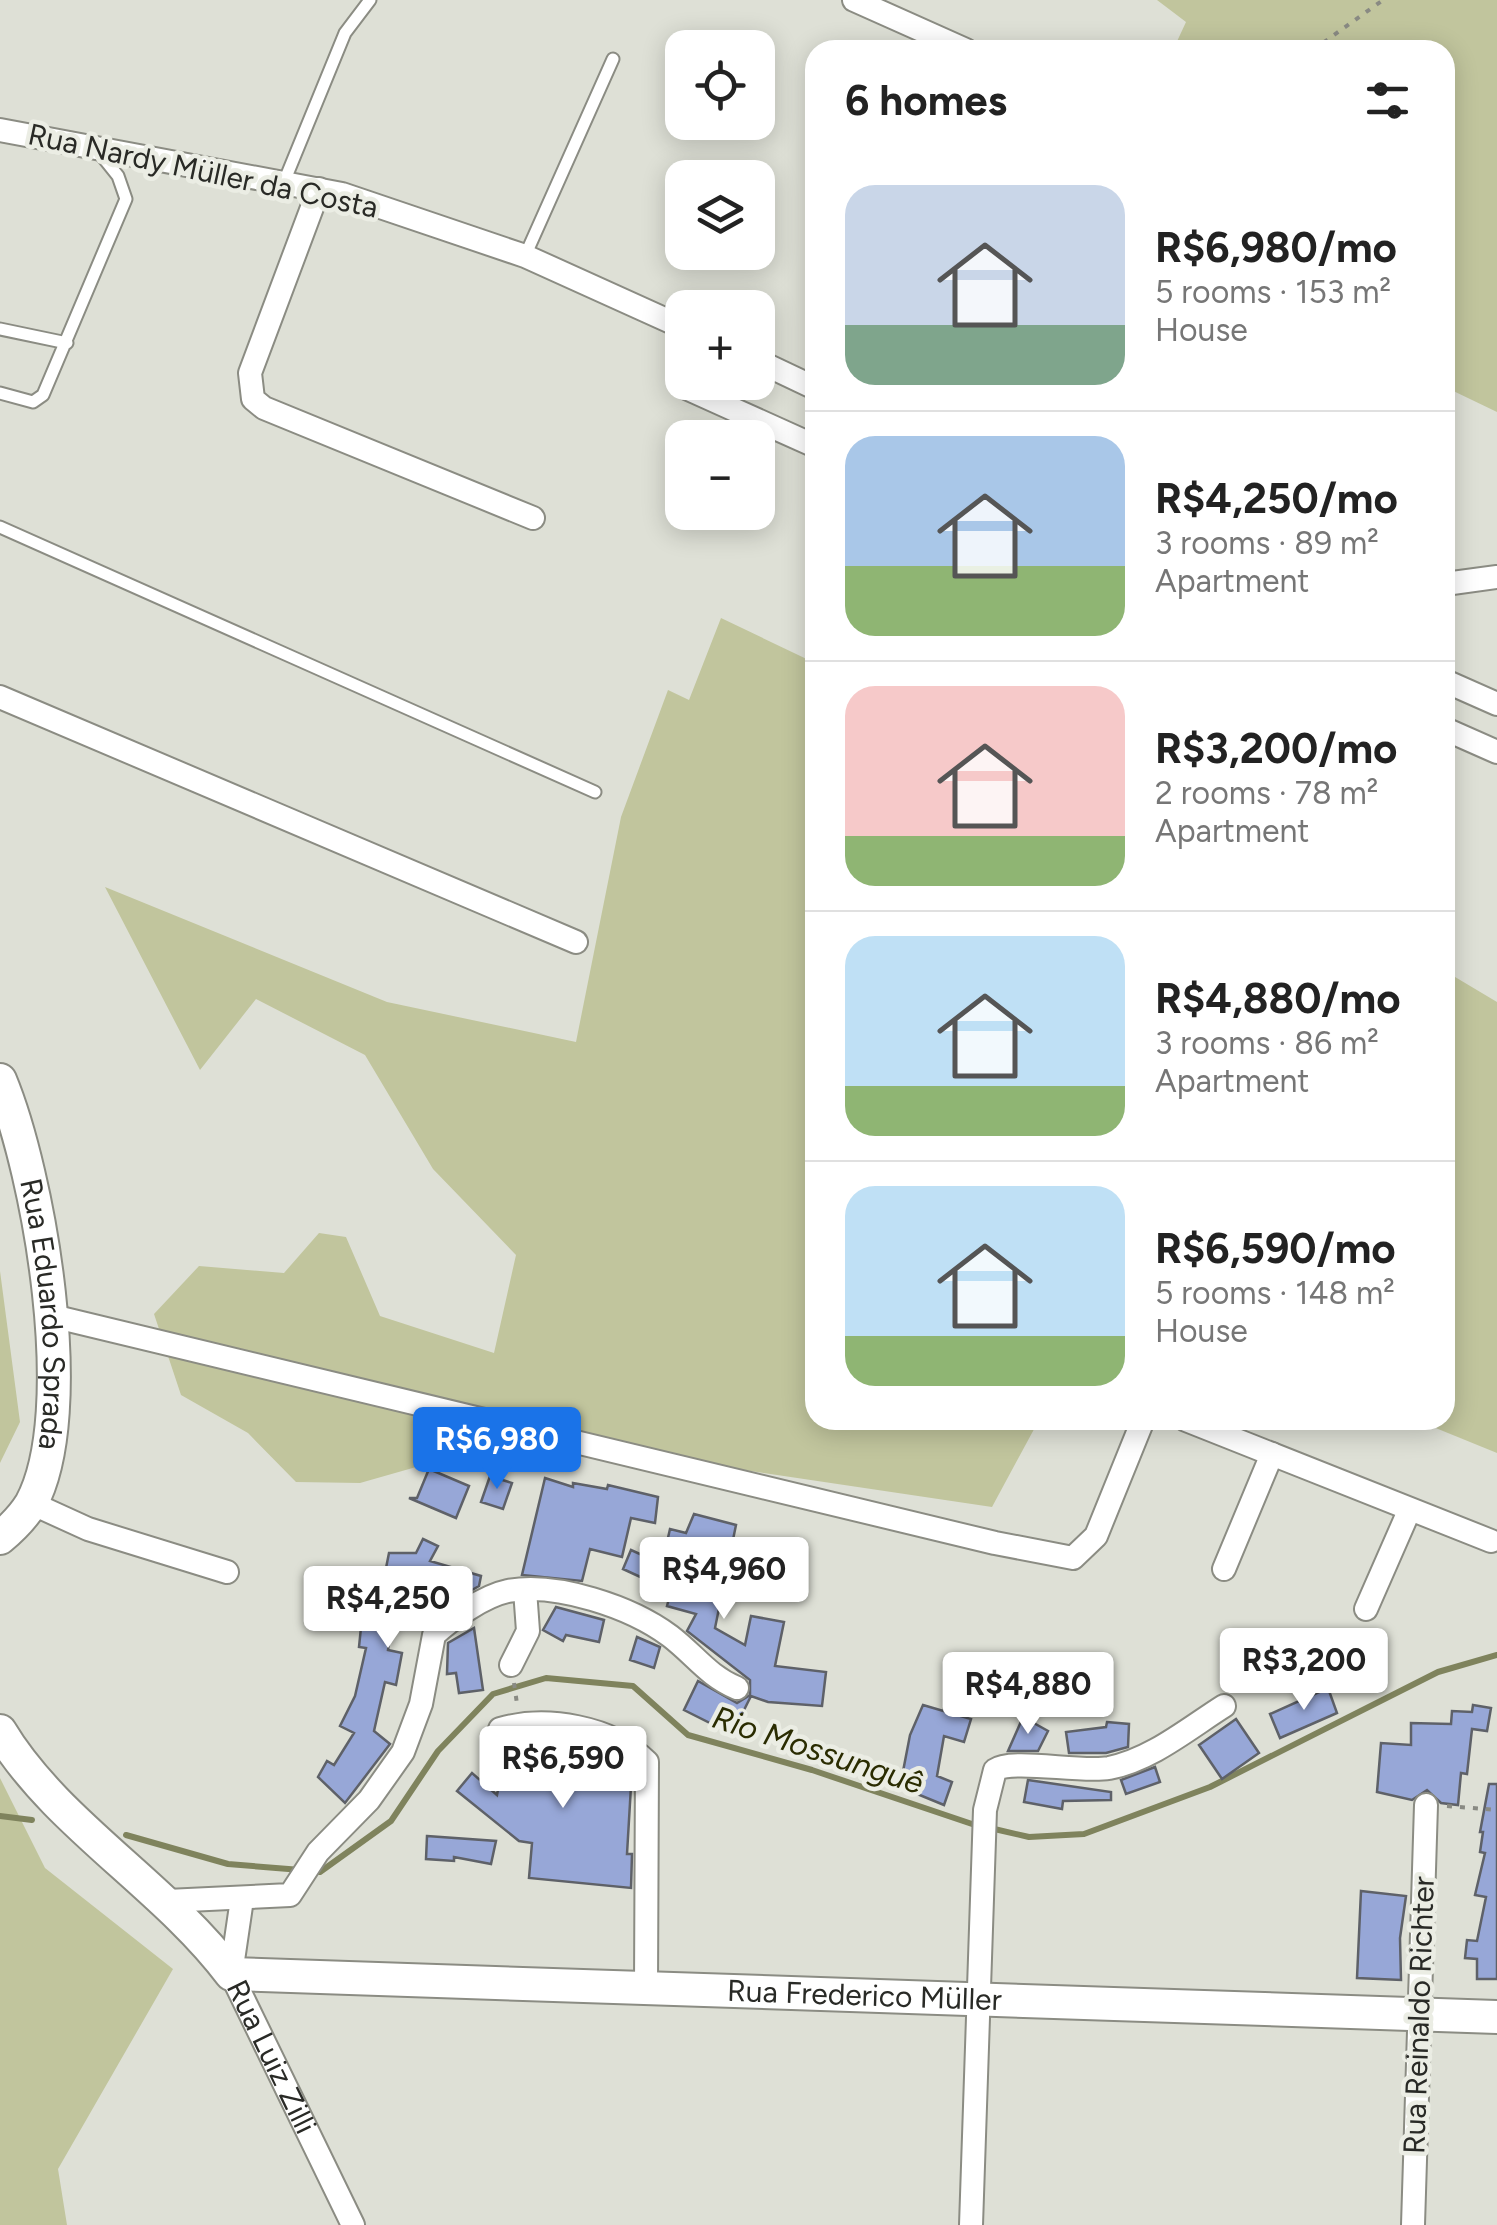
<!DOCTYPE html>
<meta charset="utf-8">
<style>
:root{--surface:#fff;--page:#f6f6f6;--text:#222;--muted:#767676;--line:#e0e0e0;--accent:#1a73e8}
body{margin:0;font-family:Figtree,sans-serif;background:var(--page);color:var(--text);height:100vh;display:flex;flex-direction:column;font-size:38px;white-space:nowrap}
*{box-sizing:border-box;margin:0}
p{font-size:32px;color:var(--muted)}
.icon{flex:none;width:55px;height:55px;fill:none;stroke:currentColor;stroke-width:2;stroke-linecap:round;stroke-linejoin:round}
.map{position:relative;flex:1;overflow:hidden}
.sheet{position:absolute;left:805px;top:40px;width:650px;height:1390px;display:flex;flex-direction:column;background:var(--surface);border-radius:30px;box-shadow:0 5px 25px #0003}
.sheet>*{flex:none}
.controls{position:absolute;left:665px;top:30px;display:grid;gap:20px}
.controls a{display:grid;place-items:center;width:110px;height:110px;border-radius:20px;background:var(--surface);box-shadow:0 5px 25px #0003;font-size:50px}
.price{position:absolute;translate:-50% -85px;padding:0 22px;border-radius:10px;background:#fff;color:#222;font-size:32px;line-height:65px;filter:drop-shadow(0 2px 5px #0008)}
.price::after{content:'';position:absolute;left:50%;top:60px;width:30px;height:22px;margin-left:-15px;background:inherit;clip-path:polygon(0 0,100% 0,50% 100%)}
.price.on{background:var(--accent);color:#fff}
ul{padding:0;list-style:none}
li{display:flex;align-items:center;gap:30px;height:250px;padding:0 40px}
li+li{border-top:2px solid var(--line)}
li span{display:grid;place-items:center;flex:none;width:280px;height:200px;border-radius:30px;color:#555}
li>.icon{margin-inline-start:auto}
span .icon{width:120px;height:120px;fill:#fffc;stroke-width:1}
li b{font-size:42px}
h2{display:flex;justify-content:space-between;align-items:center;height:120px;padding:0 40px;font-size:42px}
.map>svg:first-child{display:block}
</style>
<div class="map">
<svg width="1497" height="2225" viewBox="0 0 1497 2225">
<rect width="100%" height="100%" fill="#dee0d6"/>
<!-- green -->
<path fill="#c1c59d" d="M1157,0H1497V412L1445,387V50H1173L1186,22Z
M721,618L815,663V1420H1039L992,1507L521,1437L360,1483L296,1482L248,1433L181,1395L154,1314L199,1266L284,1273L319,1233L346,1237L380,1316L494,1353L516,1255L433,1169L365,1055L256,999L200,1070L105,887L387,1002L576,1042L621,817L668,690L689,700Z
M1445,971L1497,1002V1453L1416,1420H1445Z
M0,1271L20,1422L0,1463Z
M0,1778L45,1868L173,1969L58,2169L67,2225H0Z"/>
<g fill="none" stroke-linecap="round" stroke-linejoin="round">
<!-- stream -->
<path stroke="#7f835d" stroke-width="6" d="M0,1816L32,1820
M990,1828L1029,1837L1084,1834L1210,1787L1438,1672L1497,1655
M126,1835L228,1864L301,1870
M313,1871L320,1872L391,1821L438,1751L493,1694L546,1678L633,1686L688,1735L812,1770L978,1826"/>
</g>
<!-- building -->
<path fill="#97a7d7" stroke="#5e6168" stroke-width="2.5" d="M429,1469L469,1486L456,1518L409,1498H417Z
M490,1476L512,1483L503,1509L481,1502Z
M545,1478L573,1487V1483L607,1489L608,1485L658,1497L655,1523L631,1518L622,1557L590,1549L582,1581L522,1575Z
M694,1514L736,1525L715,1628L745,1645L751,1616L784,1622L775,1666L826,1672L822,1706L768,1702L751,1696L737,1724L725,1718L720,1728L684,1710L698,1681L737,1703L750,1695V1680L687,1631L696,1614L667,1606L671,1591L623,1569L631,1550L662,1564L670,1529L686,1533Z
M423,1539L438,1546L430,1561L481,1576L479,1586L458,1598L442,1594L437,1613L424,1624L392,1616L388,1650L402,1653L396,1685L385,1682L374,1731L390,1744L345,1803L318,1777L327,1761L334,1765L354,1733L340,1726L355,1696L366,1648L359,1647L363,1608L347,1603L353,1580L382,1588L389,1553H416Z
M556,1607L604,1620L599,1642L566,1635L563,1641L543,1630Z
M474,1628L483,1690L459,1693L456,1673L447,1674L448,1643Z
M637,1637L660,1647L654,1668L630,1660Z
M1328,1688L1337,1713L1280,1738L1270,1714Z
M923,1705L971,1719L964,1742L944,1736L937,1776L952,1782L944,1805L900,1787L910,1735Z
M1473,1705L1491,1708L1487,1731L1472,1729L1467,1774L1461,1773L1458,1805L1441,1803L1427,1790L1412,1800L1377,1792L1381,1743L1411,1745V1723L1451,1724L1452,1711L1472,1712Z
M1023,1717L1048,1731L1038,1751H1008Z
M1236,1719L1259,1753L1222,1779L1199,1745Z
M1107,1722L1129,1724L1128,1747L1106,1753H1069L1066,1732L1106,1727Z
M538,1739L583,1744L599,1751L597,1758L632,1769L627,1854H632L631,1888L529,1878L532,1843L519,1841L457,1791L472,1773L497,1795L507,1743Z
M1155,1767L1160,1782L1126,1794L1121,1780Z
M1028,1780L1111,1792V1800L1063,1801L1062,1809L1024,1802Z
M1489,1784H1497V1979H1477V1959L1465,1958L1467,1940L1477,1941L1486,1897L1475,1895L1485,1853L1480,1852L1483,1832H1480Z
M427,1836L496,1841L491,1864L454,1857V1861L426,1859Z
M1361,1891L1406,1896L1400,1938L1401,1980L1357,1978Z"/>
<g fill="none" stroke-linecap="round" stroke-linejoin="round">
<!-- lane casing -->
<g stroke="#8b8c83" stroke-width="15">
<path id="lane" d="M284,182L345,33L370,0
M525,256L613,59
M0,329L67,343
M0,393L33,402L43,395L126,199L118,176L98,151
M0,527L595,792"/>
</g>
<!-- street casing -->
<g stroke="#8b8c83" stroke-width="26">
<g id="street">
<path d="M854,0L966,50"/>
<path d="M0,130L342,194L525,256L682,327"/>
<path d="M319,189L250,373L253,399L264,408L533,518"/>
<path d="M681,326L682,354"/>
<path d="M758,361L815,388"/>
<path d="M686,382V388L815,446"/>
<path d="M1445,584L1497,577"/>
<path d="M1445,681L1497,704"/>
<path d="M0,697L576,942"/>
<path d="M1445,729L1497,752"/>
<path d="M48,1315L995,1543L1073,1558L1096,1536L1143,1420"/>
<path d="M1186,1420L1491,1541"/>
<path d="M31,1503L88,1529L227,1572"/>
<path d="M1224,1569L1272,1454"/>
<path d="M1366,1609L1409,1511"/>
<path d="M511,1665L528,1631L525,1590"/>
<path d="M500,1729C546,1716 611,1726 647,1762L646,1988"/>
<path id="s1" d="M242,1899L231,1974L353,2225"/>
<path d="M167,1901L290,1895L318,1852L369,1800L403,1752L421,1704L434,1635C451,1619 484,1596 508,1591C557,1582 631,1607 670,1636C695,1655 708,1676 737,1688"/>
<path d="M971,2225L985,1810L995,1770C1012,1758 1079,1773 1109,1768C1151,1760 1189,1728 1224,1706"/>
<path d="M1413,2225L1426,1805"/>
</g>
</g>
<!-- secondary casing -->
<g stroke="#8b8c83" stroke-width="36">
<g id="secondary">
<path id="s2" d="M0,1080C39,1174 81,1412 31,1504C23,1517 12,1528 0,1538"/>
<path id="s3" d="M0,1731C55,1823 165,1886 231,1974L1497,2017"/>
</g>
</g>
<!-- path -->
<path stroke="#898a83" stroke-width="4" stroke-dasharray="5 8" stroke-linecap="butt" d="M1313,50L1383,0
M514,1683L517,1704
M1447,1806L1497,1810"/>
<!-- lane -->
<use href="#lane" stroke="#fff" stroke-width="11"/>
<!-- street -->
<use href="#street" stroke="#fff" stroke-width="22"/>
<!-- secondary -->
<use href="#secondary" stroke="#fff" stroke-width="32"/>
</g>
<g text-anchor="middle" stroke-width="9" stroke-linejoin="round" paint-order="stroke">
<!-- street labels -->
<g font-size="30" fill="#292a26" stroke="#ebede4">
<text transform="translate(203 171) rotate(12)" y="10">Rua Nardy Müller da Costa</text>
<text dy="10" stroke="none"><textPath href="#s2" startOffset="240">Rua Eduardo Sprada</textPath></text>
<text dy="10" stroke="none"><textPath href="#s3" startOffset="970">Rua Frederico Müller</textPath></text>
<text transform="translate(1419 2015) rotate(-88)" y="10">Rua Reinaldo Richter</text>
<text dy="10" stroke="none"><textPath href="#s1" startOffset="168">Rua Luiz Zilli</textPath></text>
</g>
<!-- water labels -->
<g font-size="32" font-style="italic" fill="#2a2c01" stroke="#ebede4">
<text transform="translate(818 1750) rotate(18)" y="11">Rio Mossunguê</text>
</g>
</g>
</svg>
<div class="controls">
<a><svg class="icon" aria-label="locate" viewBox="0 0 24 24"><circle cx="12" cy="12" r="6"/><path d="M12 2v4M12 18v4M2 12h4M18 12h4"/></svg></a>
<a><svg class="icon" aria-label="layers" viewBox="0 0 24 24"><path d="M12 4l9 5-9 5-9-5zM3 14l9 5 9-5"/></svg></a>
<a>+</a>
<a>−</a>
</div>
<b class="price on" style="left:497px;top:1492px">R$6,980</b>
<b class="price" style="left:724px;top:1622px">R$4,960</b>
<b class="price" style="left:388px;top:1651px">R$4,250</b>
<b class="price" style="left:1304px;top:1713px">R$3,200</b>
<b class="price" style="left:1028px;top:1737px">R$4,880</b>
<b class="price" style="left:563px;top:1811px">R$6,590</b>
<section class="sheet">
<h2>6 homes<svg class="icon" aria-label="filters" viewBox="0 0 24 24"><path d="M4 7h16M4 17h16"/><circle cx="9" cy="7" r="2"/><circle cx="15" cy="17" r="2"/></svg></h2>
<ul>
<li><span style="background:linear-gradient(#c9d6e8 70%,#7fa58c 0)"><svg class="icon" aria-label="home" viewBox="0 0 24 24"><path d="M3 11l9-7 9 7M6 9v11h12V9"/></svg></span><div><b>R$6,980/mo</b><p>5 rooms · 153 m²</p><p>House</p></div></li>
<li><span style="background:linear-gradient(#a9c7e8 65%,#8fb573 0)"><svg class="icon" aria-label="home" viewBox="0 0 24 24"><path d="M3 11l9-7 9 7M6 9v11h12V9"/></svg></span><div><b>R$4,250/mo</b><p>3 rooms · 89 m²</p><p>Apartment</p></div></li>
<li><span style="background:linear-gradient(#f6c9c9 75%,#8fb573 0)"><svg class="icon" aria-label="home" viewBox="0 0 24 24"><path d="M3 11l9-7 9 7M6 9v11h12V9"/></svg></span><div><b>R$3,200/mo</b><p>2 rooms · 78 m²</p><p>Apartment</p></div></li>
<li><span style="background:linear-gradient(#bfe0f5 75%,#8fb573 0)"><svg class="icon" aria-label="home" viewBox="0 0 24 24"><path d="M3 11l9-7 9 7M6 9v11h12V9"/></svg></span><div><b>R$4,880/mo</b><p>3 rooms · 86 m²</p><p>Apartment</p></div></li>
<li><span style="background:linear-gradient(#bfe0f5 75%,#8fb573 0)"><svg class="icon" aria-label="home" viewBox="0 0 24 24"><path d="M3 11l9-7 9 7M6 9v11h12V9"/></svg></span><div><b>R$6,590/mo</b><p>5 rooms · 148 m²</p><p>House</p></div></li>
</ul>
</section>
</div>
